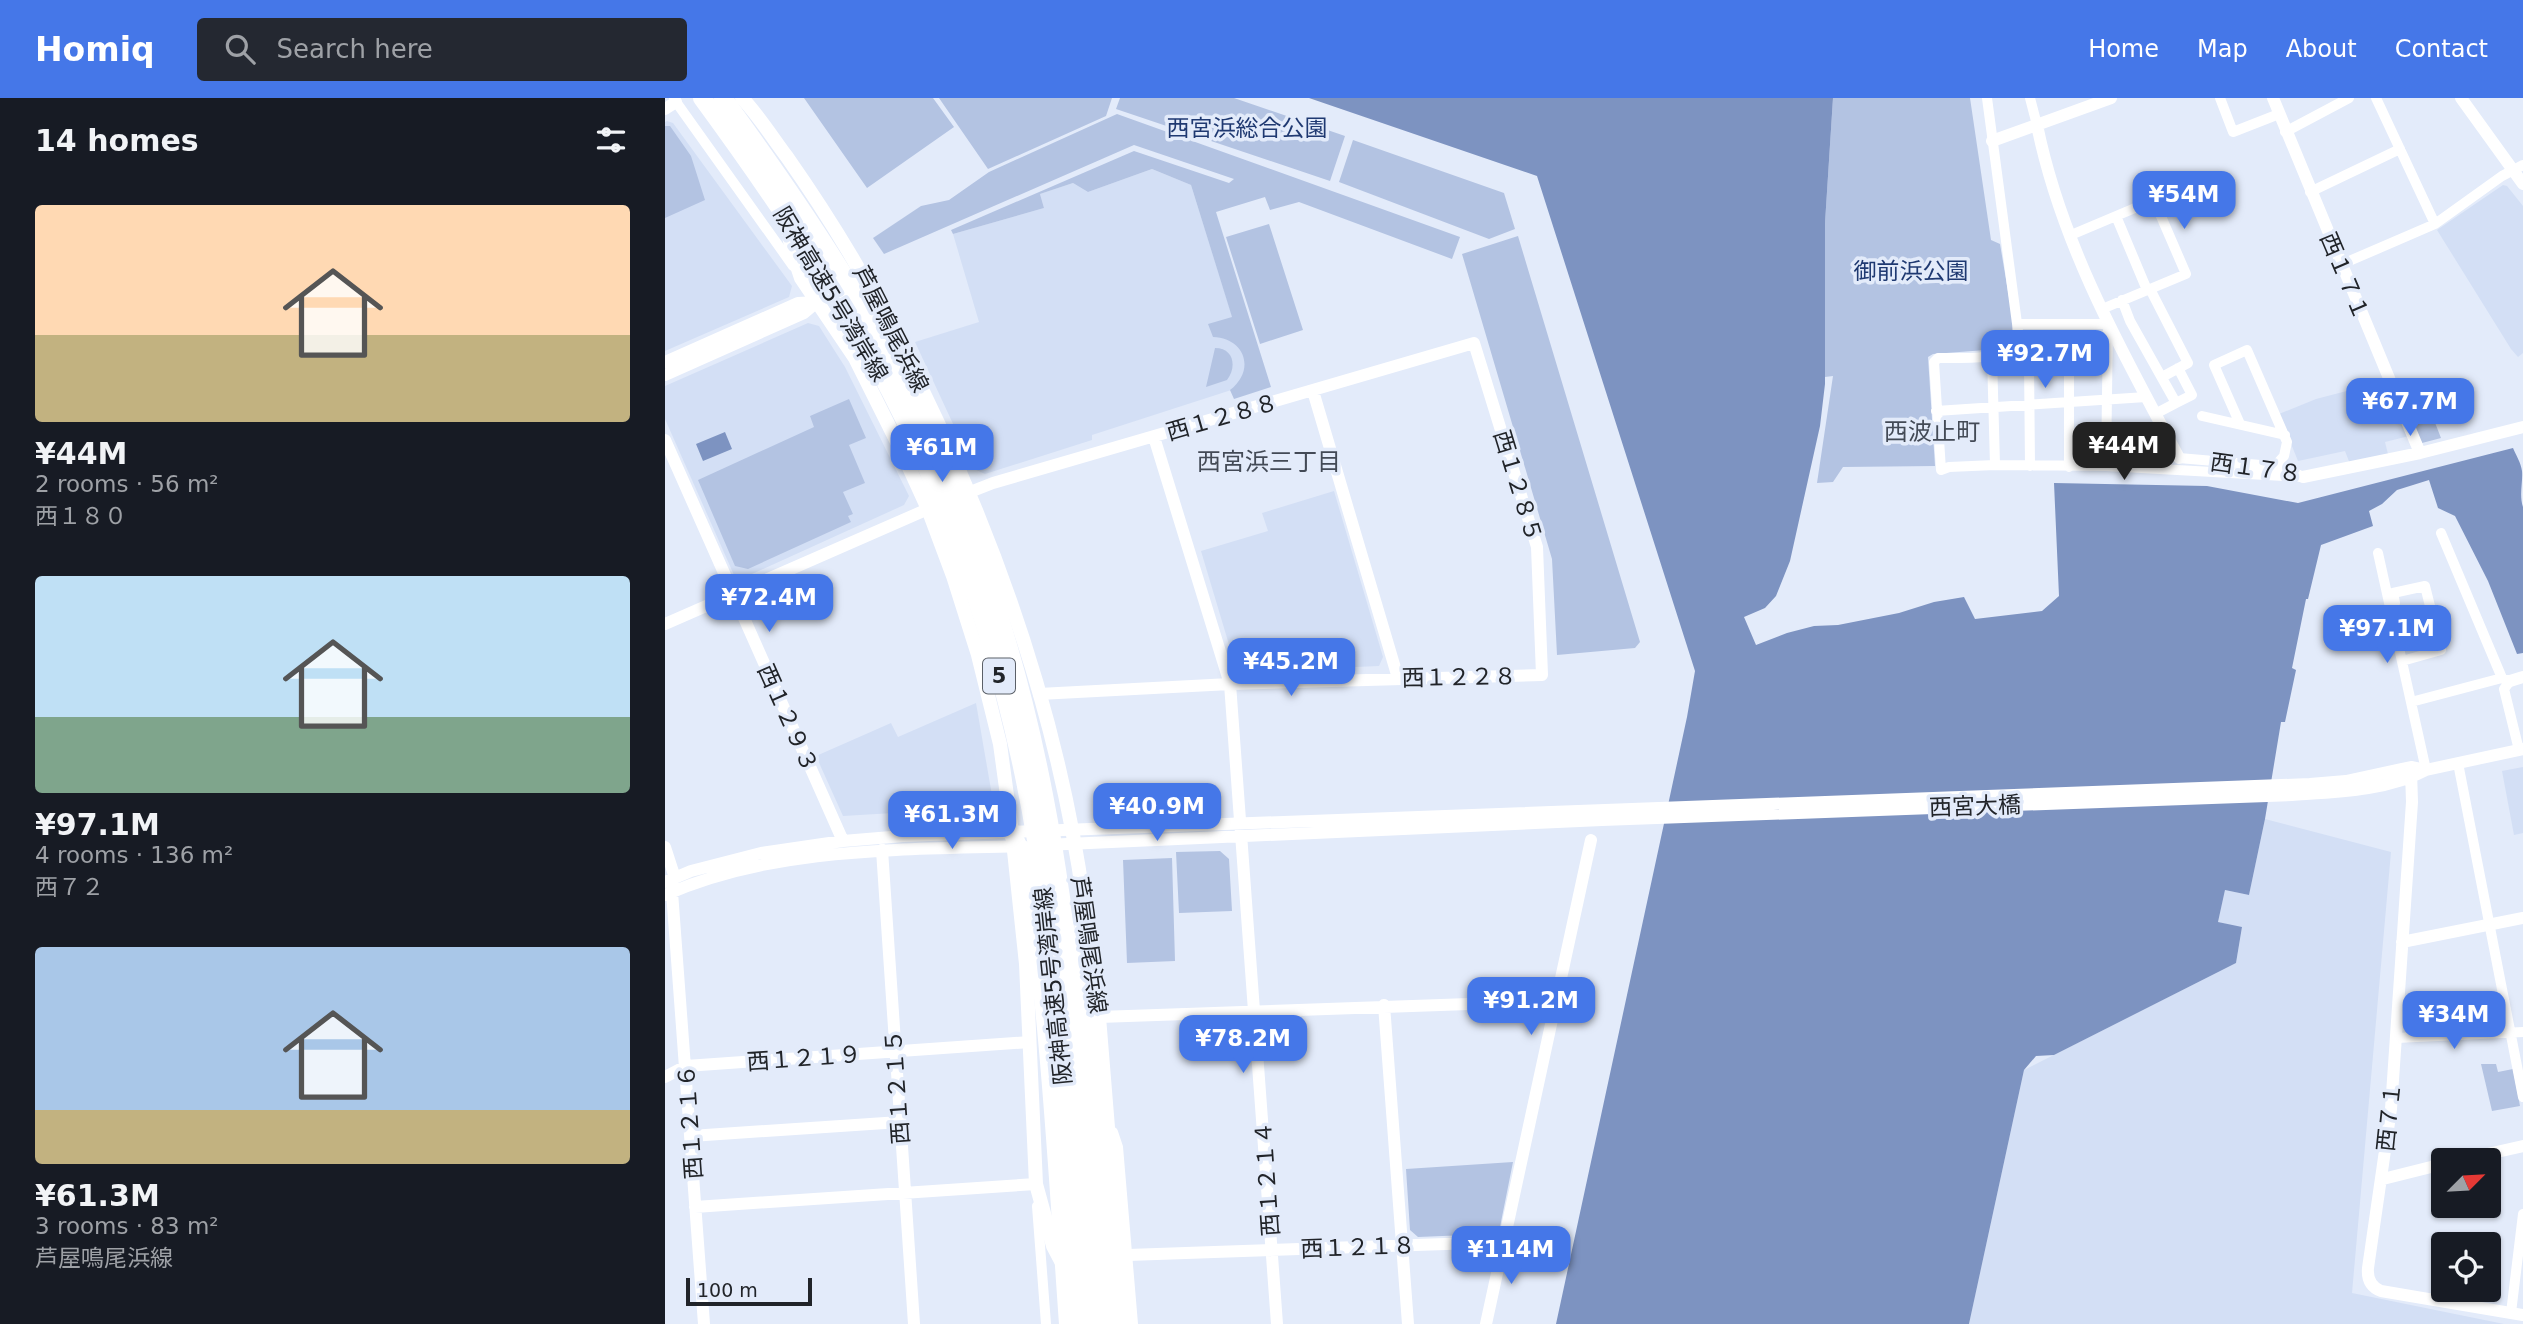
<!DOCTYPE html>
<meta charset="utf-8">
<style>
:root{--surface:#171b24;--page:#242831;--text:#f1f3f6;--muted:#9ea1a6;--accent:#4577e8}
body{margin:0;font-family:"DejaVu Sans","Noto Sans JP",sans-serif;background:var(--page);color:var(--text);height:100vh;display:flex;flex-direction:column;font-size:26px;white-space:nowrap}
*{box-sizing:border-box;margin:0}
p{font-size:23px;color:var(--muted)}
.icon{flex:none;width:38px;height:38px;fill:none;stroke:currentColor;stroke-width:2;stroke-linecap:round;stroke-linejoin:round}
.map{position:relative;flex:1;overflow:hidden}
.side{display:flex;flex-direction:column;background:var(--surface);width:665px}
.side>*{flex:none}
.needle{width:46px;rotate:66deg}
.buttons{position:absolute;left:1766px;top:1050px;display:grid;gap:14px}
.buttons a{display:grid;place-items:center;width:70px;height:70px;border-radius:7px;background:var(--surface);box-shadow:0 2px 5px #0004;font-size:35px}
.scale{position:absolute;left:21px;bottom:18px;width:126px;box-sizing:border-box;padding-left:7px;border:4px solid #212429;border-top:0;font-size:19px;line-height:24px;white-space:nowrap;color:#212429;-webkit-text-stroke:5px #e3ebfa;paint-order:stroke}
.price{position:absolute;translate:-50% -60px;padding:0 16px;border-radius:14px;background:var(--accent);color:#fff;font-size:23px;line-height:46px;filter:drop-shadow(0 2px 4px #0008)}
.price::after{content:'';position:absolute;left:50%;top:42px;width:21px;height:16px;margin-left:-10px;background:inherit;clip-path:polygon(0 0,100% 0,50% 100%)}
.price.current{background:#222;color:#fff}
ul{padding:0;list-style:none}
li{display:grid;align-content:center;gap:14px;height:371px;padding:0 35px}
li span{display:grid;place-items:center;height:217px;border-radius:7px;color:#555}
li>.icon{margin-inline-start:auto}
span .icon{width:126px;height:126px;fill:#fffc;stroke-width:1}
li b{font-size:30px}
h2{display:flex;justify-content:space-between;align-items:center;height:84px;padding:0 35px;font-size:30px}
header{display:flex;align-items:center;gap:42px;box-sizing:border-box;height:98px;padding:0 35px;background:var(--accent);color:#fff}
header strong{font-size:33px}
nav{display:flex;gap:38px;margin-inline-start:auto;font-size:24px}
.search{width:490px;height:63px;background:var(--page);display:flex;align-items:center;gap:18px;box-sizing:border-box;padding:0 24px;border-radius:7px;color:var(--muted);font-size:26px}
main{display:flex;flex:1;min-height:0}
.map>svg:first-child{display:block}
</style>
<header>
<strong>Homiq</strong>
<div class="search"><svg class="icon" aria-label="search" viewBox="0 0 24 24"><circle cx="10" cy="10" r="6"/><path d="M15 15l6 6"/></svg>Search here</div>
<nav><a>Home</a><a>Map</a><a>About</a><a>Contact</a></nav>
</header>
<main>
<section class="side">
<h2>14 homes<svg class="icon" aria-label="filters" viewBox="0 0 24 24"><path d="M4 7h16M4 17h16"/><circle cx="9" cy="7" r="2"/><circle cx="15" cy="17" r="2"/></svg></h2>
<ul>
<li><span style="background:linear-gradient(#ffd9b3 60%,#c2b280 0)"><svg class="icon" aria-label="home" viewBox="0 0 24 24"><path d="M3 11l9-7 9 7M6 9v11h12V9"/></svg></span><div><b>¥44M</b><p>2 rooms · 56 m²</p><p>西１８０</p></div></li>
<li><span style="background:linear-gradient(#bfe0f5 65%,#7fa58c 0)"><svg class="icon" aria-label="home" viewBox="0 0 24 24"><path d="M3 11l9-7 9 7M6 9v11h12V9"/></svg></span><div><b>¥97.1M</b><p>4 rooms · 136 m²</p><p>西７２</p></div></li>
<li><span style="background:linear-gradient(#a9c7e8 75%,#c2b280 0)"><svg class="icon" aria-label="home" viewBox="0 0 24 24"><path d="M3 11l9-7 9 7M6 9v11h12V9"/></svg></span><div><b>¥61.3M</b><p>3 rooms · 83 m²</p><p>芦屋鳴尾浜線</p></div></li>
</ul>
</section>
<div class="map">
<svg width="1858" height="1226" viewBox="0 0 1858 1226">
<rect width="100%" height="100%" fill="#e3ebfa"/>
<!-- built -->
<path fill="#d3dff5" d="M2,23L8,25L127,188L124,199L0,253V24Z
M487,71L526,87L588,285L427,337V342L320,376L309,371L250,244L314,224L288,136L379,110L375,96L408,85L423,94Z
M1838,87L1842,88L1858,108V255L1853,259L1846,251L1772,132Z
M143,225L154,228L180,269L244,398L239,407L76,481L69,477L0,321V288Z
M1720,283L1744,338L1720,344L1723,356L1685,366L1680,353L1633,363L1614,316L1651,301Z
M669,393L718,559L714,568L577,574L571,570L536,453L603,433L597,415Z
M311,605L329,709L178,718L151,658L226,625L233,639Z
M1858,669V735L1849,737L1837,673Z
M1600,721L1726,754L1687,1195L1839,1226H1304L1359,972L1571,865L1577,830L1553,824L1560,792L1584,797Z"/>
<!-- green -->
<path fill="#b3c3e2" d="M139,0H268L289,29L202,90Z
M274,0H447L441,18L323,71Z
M455,0H569L680,38L665,83L451,11Z
M1168,0H1305L1326,142L1335,146L1348,223L1347,237L1334,251L1268,256L1263,259L1270,368L1178,369L1168,384L1152,385L1168,278L1160,279V125Z
M452,16L795,139L787,161L634,104L605,112L600,99L551,114L606,289L569,301L565,292C591,272 580,240 548,239L543,226L567,219L526,87L487,71L423,94L408,85L375,96L379,110L288,136L286,132L469,53L564,85L569,81L469,47L219,156L208,140L256,108L284,102L324,74Z
M0,28H5L26,58L40,102L0,120Z
M688,42L839,95L850,131L824,141L674,84Z
M604,126L638,232L595,246L561,139Z
M853,138L975,544L970,550L892,557L887,461L797,156Z
M550,250C569,250 572,269 562,282L541,289Z
M1756,282L1772,321L1769,322L1776,340L1757,345L1733,292Z
M184,301L201,340L184,347L200,385L178,394L188,416L183,418L186,424L83,471L70,468L33,382L149,329L145,318Z
M1446,328H1461V338L1478,339V353H1465L1464,364L1445,363Z
M555,753L564,761L567,813L514,815L511,754Z
M507,760L510,863L462,865L458,762Z
M1816,966H1831L1833,974L1848,971L1855,1008L1827,1013Z
M848,1064L835,1129L826,1136L753,1139L745,1132L741,1071Z"/>
<!-- water -->
<path fill="#7d93c1" d="M644,0H1168L1160,125V286L1155,328L1125,463L1111,498L1100,510L1079,519L1091,547L1122,535L1149,528L1173,527L1234,515L1269,504L1299,499L1310,521L1377,513L1394,498L1389,385L1542,388L1633,405L1848,350C1851,357 1856,365 1857,373C1858,384 1854,397 1858,409V555L1852,556L1823,483L1790,418L1773,410L1764,382L1732,392L1717,406L1704,413L1708,428L1656,447L1643,501H1641L1627,570L1631,572L1620,624H1616L1600,721L1584,797L1560,792L1553,824L1577,829L1571,865L1389,957L1371,958L1359,972L1304,1226H891L1022,619L1030,573L872,78Z
M60,334L67,351L38,363L31,346Z"/>
<g fill="none" stroke-linecap="round" stroke-linejoin="round">
<!-- minor -->
<path stroke="#fff" stroke-width="10" d="M1322,0L1353,233C1343,267 1301,259 1273,260L1269,264L1276,372L1284,369L1330,367L1441,368L1638,379
M1365,0L1372,27
M1555,0L1568,34L1614,16
M1711,0L1770,126
M9,1L128,168
M1620,34L1684,0
M1645,94L1735,51
M1451,118L1482,192
M1406,137L1489,102L1521,176L1437,211
M1675,167L1770,126L1837,78L1858,67
M1485,191L1523,265L1497,279
M1457,202L1465,223L1511,305L1490,316
M1354,226H1443L1441,368
M1327,258L1330,367
M1511,305L1527,297L1513,270
M1271,313L1481,299
M1537,318L1620,337
M1575,326L1549,267L1582,252L1622,344L1619,358L1610,368
M1514,360L1619,369L1634,377
M1365,368L1364,264L1442,260
M1404,369V262
M1776,435L1837,580
M1713,455L1761,672
M1730,505L1728,495L1760,488L1776,552L1737,563
M1746,604L1837,580L1845,583L1839,591L1854,652
M1793,665L1858,999
M1731,940L1858,934
M448,1034L453,1049L468,1226
M372,1108L381,1226
M1846,1215L1858,1116"/>
<!-- tertiary -->
<path stroke="#fff" stroke-width="12" d="M1608,0L1755,355
M1796,0L1858,86
M0,11L11,4
M1372,27C1396,146 1457,254 1514,360
M1327,43L1446,0
M0,264L133,205L152,204
M0,277L139,215L152,204
M648,293L733,580
M489,339L565,586L612,1226
M0,342L178,743
M1638,379L1755,355L1858,329
M305,394L328,385L809,245L872,449L877,577L565,586L374,596
M0,526L263,411
M1845,583L1858,579
M1746,673L1747,704L1726,1011L1703,1170C1702,1181 1706,1189 1716,1193L1858,1217
M380,747L937,722L1627,697C1671,694 1722,693 1761,672
M0,749L10,780L7,794L39,1226
M217,752L249,1226
M0,784L26,773L96,755L178,743L238,738L1645,686L1681,683L1746,669L1761,672L1858,651
M0,797C111,748 240,752 358,748
M1737,844L1858,820
M719,907L743,1226
M434,919L891,903
M0,979L21,968L365,944
M26,1038L235,1024
M1796,1062L1858,1048
M1718,1081L1778,1066
M30,1109L371,1086
M463,1157L839,1144
M821,1226L926,742"/>
<!-- secondary -->
<path stroke="#fff" stroke-width="14" d="M77,0C94,18 107,39 122,59C162,116 197,173 229,235C321,413 392,606 419,805
M121,123L127,153L136,180L190,260L237,354L263,411L288,478L313,557L335,646L347,734L361,866L371,1086L388,1148L398,1167
M425,853L434,919L459,1226"/>
<!-- motorway -->
<path stroke="#fff" stroke-width="18" d="M37,0C127,123 214,252 272,394C318,506 351,623 371,742C397,902 404,1064 416,1226
M58,0C107,67 155,136 197,207C286,358 346,525 379,697C413,871 420,1050 432,1226
M347,734C370,782 372,838 377,890C389,1002 395,1114 403,1226
M418,797L419,876L425,931L446,1226"/>
</g>
<g text-anchor="middle" stroke-width="7" stroke-linejoin="round" paint-order="stroke">
<!-- shield labels -->
<rect fill="#e3ebfa" stroke="#5b6068" stroke-width="2" x="318" y="560.5" width="32" height="35" rx="5"/>
<g font-size="21" font-weight="bold" fill="#212429">
<text x="334" y="585">5</text>
</g>
<!-- park labels -->
<g font-size="23" fill="#1f3971" stroke="#e3ebfa">
<text x="582" y="38">西宮浜総合公園</text>
<text x="1246" y="181">御前浜公園</text>
</g>
<!-- street labels -->
<g font-size="23" fill="#212429" stroke="#e3ebfa">
<text transform="translate(1680 178) rotate(67)" y="8">西１７１</text>
<text transform="translate(166 196) rotate(59)" y="8">阪神高速5号湾岸線</text>
<text transform="translate(226 231) rotate(63)" y="8">芦屋鳴尾浜線</text>
<text transform="translate(557 319) rotate(-16)" y="8">西１２８８</text>
<text transform="translate(1591 370) rotate(8)" y="8">西１７８</text>
<text transform="translate(853 388) rotate(73)" y="8">西１２８５</text>
<text transform="translate(794 579) rotate(-1)" y="8">西１２２８</text>
<text transform="translate(123 620) rotate(66)" y="8">西１２９３</text>
<text transform="translate(1310 708) rotate(-2)" y="8">西宮大橋</text>
<text transform="translate(424 847) rotate(82)" y="8">芦屋鳴尾浜線</text>
<text transform="translate(388 888) rotate(-96)" y="8">阪神高速5号湾岸線</text>
<text transform="translate(139 960) rotate(-4)" y="8">西１２１９</text>
<text transform="translate(232 989) rotate(-94)" y="8">西１２１５</text>
<text transform="translate(1724 1019) rotate(-84)" y="8">西７１</text>
<text transform="translate(25 1024) rotate(-94)" y="8">西１２１６</text>
<text transform="translate(602 1081) rotate(-94)" y="8">西１２１４</text>
<text transform="translate(693 1149) rotate(-2)" y="8">西１２１８</text>
</g>
<!-- neighbourhood labels -->
<g font-size="24" fill="#434a56" stroke="#e3ebfa">
<text x="1267" y="342">西波止町</text>
<text x="604" y="372">西宮浜三丁目</text>
</g>
</g>
</svg>
<div class="buttons">
<a><svg class="needle" viewBox="-14 -14 28 28"><path d="M0-13l5 13h-10z" fill="#e53935"/><path d="M0 13l5-13h-10z" fill="#9ea1a6"/></svg></a>
<a><svg class="icon" aria-label="locate" viewBox="0 0 24 24"><circle cx="12" cy="12" r="6"/><path d="M12 2v4M12 18v4M2 12h4M18 12h4"/></svg></a>
</div>
<div class="scale">100 m</div>
<b class="price" style="left:1519px;top:133px">¥54M</b>
<b class="price" style="left:1380px;top:292px">¥92.7M</b>
<b class="price" style="left:1745px;top:340px">¥67.7M</b>
<b class="price current" style="left:1459px;top:384px">¥44M</b>
<b class="price" style="left:277px;top:386px">¥61M</b>
<b class="price" style="left:104px;top:536px">¥72.4M</b>
<b class="price" style="left:1722px;top:567px">¥97.1M</b>
<b class="price" style="left:626px;top:600px">¥45.2M</b>
<b class="price" style="left:492px;top:745px">¥40.9M</b>
<b class="price" style="left:287px;top:753px">¥61.3M</b>
<b class="price" style="left:866px;top:939px">¥91.2M</b>
<b class="price" style="left:1789px;top:953px">¥34M</b>
<b class="price" style="left:578px;top:977px">¥78.2M</b>
<b class="price" style="left:846px;top:1188px">¥114M</b>
</div>
</main>
